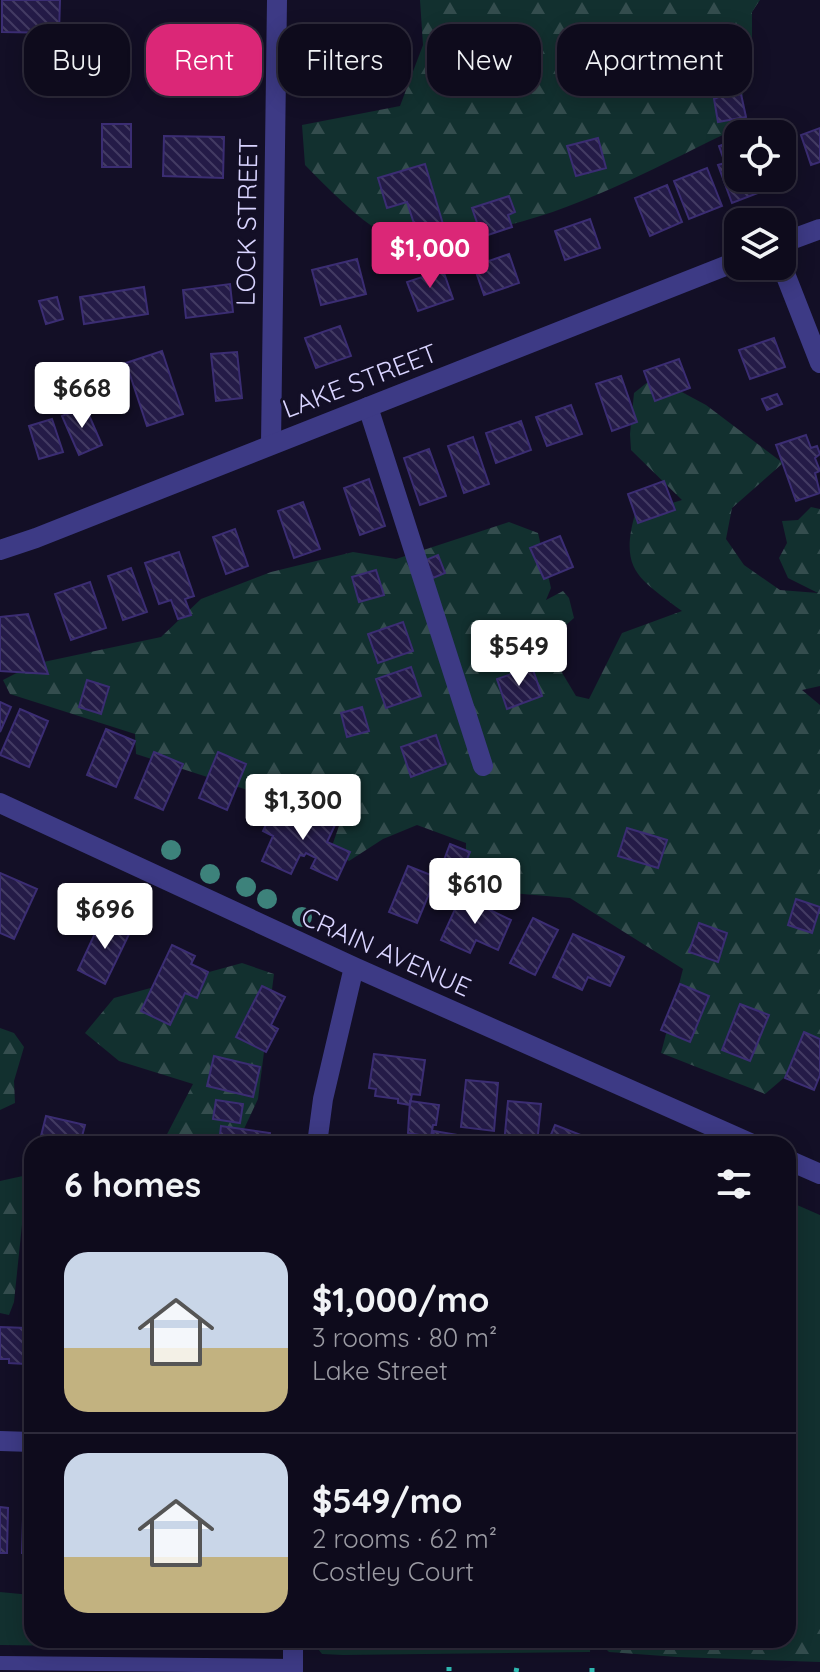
<!DOCTYPE html>
<meta charset="utf-8">
<style>
:root{--surface:#0e0b1c;--page:#1c1929;--text:#f1f3f6;--muted:#9b9ba3;--line:#2e2b3b;--accent:#db2777}
body{margin:0;font-family:Quicksand,sans-serif;background:var(--page);color:var(--text);height:100vh;display:flex;flex-direction:column;font-size:30px;white-space:nowrap}
*{box-sizing:border-box;margin:0}
p{font-size:26px;color:var(--muted)}
.icon{flex:none;width:44px;height:44px;fill:none;stroke:currentColor;stroke-width:2;stroke-linecap:round;stroke-linejoin:round}
.map{position:relative;flex:1;overflow:hidden}
.details{position:absolute;left:24px;top:1136px;width:772px;height:512px;display:flex;flex-direction:column;background:var(--surface);border-radius:24px;box-shadow:0 4px 20px #0003,0 0 0 2px var(--line)}
.details>*{flex:none}
.hud{position:absolute;left:24px;top:24px;width:772px;height:72px;display:flex;gap:16px}
.controls{position:absolute;left:724px;top:120px;display:grid;gap:16px}
.controls a{display:grid;place-items:center;width:72px;height:72px;border-radius:16px;background:var(--surface);box-shadow:0 4px 20px #0003,0 0 0 2px var(--line);font-size:40px}
.price{position:absolute;translate:-50% -68px;padding:0 18px;border-radius:8px;background:#fff;color:#222;font-size:26px;line-height:52px;filter:drop-shadow(0 2px 4px #0008)}
.price::after{content:'';position:absolute;left:50%;top:48px;width:24px;height:18px;margin-left:-12px;background:inherit;clip-path:polygon(0 0,100% 0,50% 100%)}
.price.current{background:var(--accent);color:#fff}
ul{padding:0;list-style:none}
li{display:flex;align-items:center;gap:24px;height:200px;padding:0 40px}
li+li{border-top:2px solid var(--line)}
li span{display:grid;place-items:center;flex:none;width:224px;height:160px;border-radius:24px;color:#555}
li>.icon{margin-inline-start:auto}
span .icon{width:96px;height:96px;fill:#fffc;stroke-width:1}
li b{font-size:34px}
h2{display:flex;justify-content:space-between;align-items:center;height:96px;padding:0 40px;font-size:34px}
.tag{padding:0 28px;border-radius:24px;background:var(--surface);box-shadow:0 4px 20px #0003,0 0 0 2px var(--line);font-size:28px;line-height:72px}
.tag.current{background:var(--accent);color:#fff}
.map>svg:first-child{display:block}
</style>
<div class="map">
<svg width="820" height="1672" viewBox="0 0 820 1672">
<defs>
<pattern id="forest-firs" width="22" height="20" patternUnits="userSpaceOnUse" patternTransform="scale(2)"><rect width="22" height="20" fill="#12302f"/><path d="M5 1l3.5 6h-7zM16 11l3.5 6h-7z" fill="#344d4e"/></pattern>
<pattern id="building-back-hatch" width="6" height="6" patternUnits="userSpaceOnUse" patternTransform="scale(2)"><rect width="6" height="6" fill="#241b47"/><path d="M-1 5l2 2M0 0l6 6M5-1l2 2" fill="none" stroke="#433b63"/></pattern>
</defs>
<rect width="100%" height="100%" fill="#130f26"/>
<!-- green -->
<path fill="#12302f" d="M788,1201L820,1215V1653L788,1640Z
M0,1592L32,1595V1640H136V1647L0,1645Z
M311,1640H591L590,1652L343,1655L322,1654Z"/>
<!-- forest -->
<path fill="url(#forest-firs)" d="M420,0H760L752,12V39L737,128C641,174 530,239 421,235C410,235 393,237 384,233C359,221 325,185 305,165L302,125L400,106L423,45Z
M654,377L706,405L783,463L732,508L726,539L744,565L780,590L818,593L788,578L779,558L787,543L782,521L798,520L811,507L820,509V686L802,690L820,705V1047L765,1094L661,1053L683,969L570,898L465,889L466,843L417,825L383,839L349,861L331,849L341,820L136,754L135,734L10,694L3,680L34,664L161,637L201,599L271,572L353,552L396,559L509,522L538,533L551,588L546,600L563,591L569,598L574,618L559,631L558,666L576,696L589,699L622,633L682,611C640,579 619,571 635,514L682,500L631,450L630,434L634,393Z
M242,963L274,974L258,1099L237,1144H119L127,1139L163,1142L193,1084L119,1061L85,1033L114,998Z
M0,1028L14,1033L24,1047L14,1081L15,1103L0,1110Z
M32,1174V1214L23,1215L14,1302L9,1315L0,1313V1181Z
M820,1597V1662L677,1657L609,1652L603,1646L673,1640H788V1626L819,1625Z"/>
<!-- building -->
<path fill="url(#building-back-hatch)" stroke="#3b2d73" stroke-width="2" d="M2,0H60L59,33L2,32Z
M327,27L401,29L400,68L326,67Z
M676,27L680,53L646,57L643,32Z
M163,47L177,48V60H187V54L205,55V62H220L219,87L175,84L176,66L162,65Z
M735,84L737,95L741,94L746,117L718,122L714,99L719,97L717,87Z
M102,124H131V167H102Z
M820,128V162L811,165L801,135Z
M164,136L224,137L223,178L163,176Z
M598,138L606,168L576,176L567,146Z
M738,139V178H752L758,193L732,203L718,165L725,163L719,146Z
M425,164L443,224L417,233L407,202L387,208L378,178Z
M707,168L722,206L689,219L674,181Z
M667,185L682,222L650,236L635,198Z
M509,196L515,212L508,215L512,227L482,237L472,208Z
M590,219L600,248L565,260L555,231Z
M509,254L519,283L484,295L474,266Z
M357,259L366,294L321,305L312,270Z
M443,270L453,299L418,311L407,282Z
M230,284L233,312L186,318L183,290Z
M144,287L148,314L84,324L80,297Z
M57,297L63,319L46,324L39,301Z
M340,326L351,356L316,368L305,338Z
M774,338L785,367L750,379L739,350Z
M162,351L183,414L147,426L126,363Z
M237,352L242,398L216,401L211,354Z
M679,359L690,388L655,401L644,371Z
M621,376L637,422L612,431L596,384Z
M777,394L782,404L767,410L762,399Z
M571,405L582,434L547,446L536,417Z
M85,406L102,445L79,455L62,416Z
M52,419L63,452L39,459L29,426Z
M521,421L531,450L496,463L486,433Z
M806,435L811,448L817,446L820,454L815,458L820,471L815,473L820,493L796,501L776,445Z
M473,437L489,484L464,493L448,446Z
M429,449L446,496L420,505L404,458Z
M369,479L385,526L360,535L344,488Z
M664,481L675,510L638,523L628,494Z
M303,502L320,549L294,558L278,511Z
M235,529L248,566L226,574L213,537Z
M560,536L573,567L544,579L530,548Z
M179,552L194,596L185,599L191,615L178,619L171,600L159,604L145,563Z
M438,555L445,573L433,578L426,560Z
M131,568L147,612L123,620L108,576Z
M376,570L384,595L359,602L352,577Z
M90,582L106,628L71,640L55,594Z
M28,614L48,674L0,671V617Z
M403,622L413,651L378,663L368,634Z
M411,667L421,696L386,708L376,679Z
M532,667L542,696L507,709L497,679Z
M87,680L109,687L101,714L79,707Z
M0,702L11,707L0,732Z
M362,707L369,731L347,737L341,713Z
M20,709L48,721L29,767L0,755Z
M106,729L135,741L116,787L87,775Z
M436,735L446,764L411,777L401,747Z
M154,752L183,764L163,810L135,798Z
M218,752L246,764L227,810L199,798Z
M276,803L305,815L307,810L336,823L327,842L350,852L337,880L311,868L316,858L306,853L304,856L300,855L291,874L262,861L273,836L263,831Z
M627,828L667,840L658,868L618,856Z
M450,844L470,852L460,876L441,868Z
M408,866L436,877L417,923L389,912Z
M0,873L37,889L14,939L0,933Z
M461,896L511,920L498,950L476,940L470,953L441,940Z
M796,899L820,907L812,933L788,925Z
M114,917L133,926L105,984L78,970L97,929L106,933Z
M533,918L558,930L535,975L510,963Z
M699,923L727,933L718,962L689,952Z
M573,934L624,957L610,986L588,977L582,990L553,977Z
M172,945L195,956L191,964L208,972L197,998L185,993L170,1025L141,1011Z
M680,984L709,996L690,1042L661,1030Z
M262,986L285,997L271,1025L278,1029L266,1052L236,1037Z
M740,1004L769,1015L750,1061L722,1050Z
M804,1032L820,1039V1075L814,1090L785,1078Z
M374,1054L425,1060L420,1095L412,1094L410,1105L398,1103V1099L375,1096L376,1089L369,1088Z
M214,1056L260,1067L253,1097L207,1086Z
M466,1080L498,1083L494,1131L461,1127Z
M216,1100L243,1104L240,1123L213,1119Z
M410,1101L439,1105L436,1125H433L431,1137L408,1133Z
M508,1101L541,1104L537,1144H504Z
M46,1116L85,1125L80,1144H39Z
M555,1125L586,1137L583,1144H547Z
M221,1126L270,1133L269,1144H219Z
M434,1131L458,1135L457,1144H432Z
M23,1216L32,1217V1235H23Z
M24,1260H32V1313H24Z
M0,1327L27,1328L25,1364L9,1363V1359H0Z
M0,1507L8,1508L7,1553H0Z
M23,1519L32,1520V1553H22Z"/>
<g fill="none" stroke-linecap="round" stroke-linejoin="round">
<!-- path -->
<path stroke="#2fb8b0" stroke-width="5" stroke-dasharray="4 6" stroke-linecap="butt" d="M449,1667V1672
M592,1668V1672
M516,1672L517,1667"/>
<!-- service -->
<path stroke="#3d3a85" stroke-width="14" d="M0,1663L293,1666"/>
<!-- minor -->
<path stroke="#3d3a85" stroke-width="20" d="M782,266L820,363
M368,407L483,766
M271,444L277,0
M0,803L354,967L752,1144
M317,1144L323,1099L354,967
M788,1160L820,1174
M0,1441L32,1442
M293,1672V1640"/>
<!-- tertiary -->
<path stroke="#3d3a85" stroke-width="20" d="M782,243L820,229
M0,550L36,538L738,261"/>
</g>
<!-- trees -->
<g fill="#3d827b">
<circle cx="171" cy="850" r="10"/>
<circle cx="210" cy="874" r="10"/>
<circle cx="246" cy="887" r="10"/>
<circle cx="267" cy="899" r="10"/>
<circle cx="302" cy="917" r="10"/>
</g>
<g text-anchor="middle" stroke-width="6" stroke-linejoin="round" paint-order="stroke">
<!-- street labels -->
<g font-size="26" fill="#d9d4ff" stroke="#130f26">
<text transform="translate(247 222) rotate(-89)" y="9">LOCK STREET</text>
<text transform="translate(360 381) rotate(-21)" y="9">LAKE STREET</text>
<text transform="translate(386 952) rotate(24)" y="9">CRAIN AVENUE</text>
</g>
</g>
</svg>
<div class="controls">
<a><svg class="icon" aria-label="locate" viewBox="0 0 24 24"><circle cx="12" cy="12" r="6"/><path d="M12 2v4M12 18v4M2 12h4M18 12h4"/></svg></a>
<a><svg class="icon" aria-label="layers" viewBox="0 0 24 24"><path d="M12 4l9 5-9 5-9-5zM3 14l9 5 9-5"/></svg></a>
</div>
<b class="price current" style="left:430px;top:290px">$1,000</b>
<b class="price" style="left:82px;top:430px">$668</b>
<b class="price" style="left:519px;top:688px">$549</b>
<b class="price" style="left:303px;top:842px">$1,300</b>
<b class="price" style="left:475px;top:926px">$610</b>
<b class="price" style="left:105px;top:951px">$696</b>
<div class="hud">
<a class="tag">Buy</a>
<a class="tag current">Rent</a>
<a class="tag">Filters</a>
<a class="tag">New</a>
<a class="tag">Apartment</a>
</div>
<section class="details">
<h2>6 homes<svg class="icon" aria-label="filters" viewBox="0 0 24 24"><path d="M4 7h16M4 17h16"/><circle cx="9" cy="7" r="2"/><circle cx="15" cy="17" r="2"/></svg></h2>
<ul>
<li><span style="background:linear-gradient(#c9d6e8 60%,#c2b280 0)"><svg class="icon" aria-label="home" viewBox="0 0 24 24"><path d="M3 11l9-7 9 7M6 9v11h12V9"/></svg></span><div><b>$1,000/mo</b><p>3 rooms · 80 m²</p><p>Lake Street</p></div></li>
<li><span style="background:linear-gradient(#c9d6e8 65%,#c2b280 0)"><svg class="icon" aria-label="home" viewBox="0 0 24 24"><path d="M3 11l9-7 9 7M6 9v11h12V9"/></svg></span><div><b>$549/mo</b><p>2 rooms · 62 m²</p><p>Costley Court</p></div></li>
</ul>
</section>
</div>
